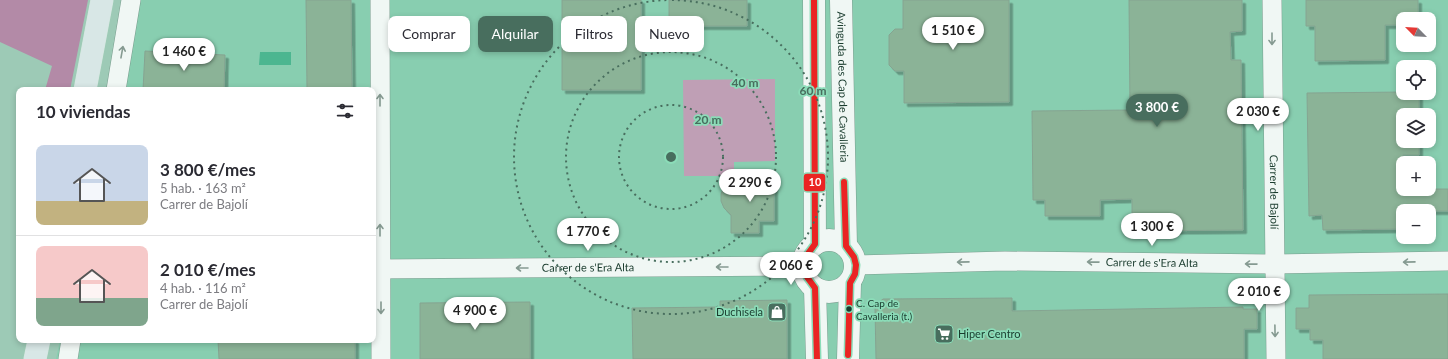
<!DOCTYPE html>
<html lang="es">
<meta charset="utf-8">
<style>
:root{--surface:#fff;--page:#f2f2f3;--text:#2b2b33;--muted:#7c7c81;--line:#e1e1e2;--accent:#486e5e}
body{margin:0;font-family:Lato,sans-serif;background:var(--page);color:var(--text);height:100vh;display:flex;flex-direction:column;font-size:15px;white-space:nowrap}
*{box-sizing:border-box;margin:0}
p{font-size:13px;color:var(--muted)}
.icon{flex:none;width:22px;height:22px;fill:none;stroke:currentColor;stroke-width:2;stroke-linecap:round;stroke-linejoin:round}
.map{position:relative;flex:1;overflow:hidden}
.details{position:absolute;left:16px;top:87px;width:360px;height:256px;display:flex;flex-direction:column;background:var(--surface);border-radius:8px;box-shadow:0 2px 6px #0003}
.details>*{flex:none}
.top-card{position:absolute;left:388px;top:16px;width:380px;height:36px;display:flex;gap:8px}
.needle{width:26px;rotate:294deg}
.controls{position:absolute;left:1396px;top:12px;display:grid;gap:8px}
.controls a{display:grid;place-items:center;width:40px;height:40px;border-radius:8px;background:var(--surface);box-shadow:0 2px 6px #0003;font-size:20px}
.price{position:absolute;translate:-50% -34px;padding:0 9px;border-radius:14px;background:#fff;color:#222;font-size:13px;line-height:26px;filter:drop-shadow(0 1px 2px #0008)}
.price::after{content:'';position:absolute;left:50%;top:24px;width:12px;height:9px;margin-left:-6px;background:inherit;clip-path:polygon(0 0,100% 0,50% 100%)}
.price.on{background:var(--accent);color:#fff}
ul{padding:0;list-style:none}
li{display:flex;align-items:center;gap:12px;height:100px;padding:0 20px}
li+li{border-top:1px solid var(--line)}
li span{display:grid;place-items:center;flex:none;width:112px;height:80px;border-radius:8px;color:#555}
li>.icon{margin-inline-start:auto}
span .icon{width:48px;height:48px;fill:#fffc;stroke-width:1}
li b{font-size:17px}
h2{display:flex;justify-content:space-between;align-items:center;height:48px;padding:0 20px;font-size:17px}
.tag{padding:0 14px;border-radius:8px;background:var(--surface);box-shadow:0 2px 6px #0003;font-size:14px;line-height:36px}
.tag.on{background:var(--accent);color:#fff}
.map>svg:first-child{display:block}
</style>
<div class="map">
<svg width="1448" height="359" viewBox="0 0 1448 359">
<defs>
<filter id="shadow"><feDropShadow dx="3.5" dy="3.5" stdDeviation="0" flood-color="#0004"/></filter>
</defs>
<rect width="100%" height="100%" fill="#9dcab6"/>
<!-- built -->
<path fill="#88ceb0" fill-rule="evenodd" d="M133,0H1448V359H56L60,340H373V90H114ZM1403,19H1429V45H1403ZM1403,67H1429V93H1403ZM1403,115H1429V141H1403ZM1403,163H1429V189H1403ZM1403,211H1429V237H1403Z"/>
<!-- green -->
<path fill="#bf9fb5" d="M775,79V161L734,162V176H684L683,80Z"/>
<!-- forest -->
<path fill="#b38aa7" d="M0,0H88L70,90H45L52,66L0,42Z"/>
<!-- water -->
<path fill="#4cb690" d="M260,52H291V65H259Z"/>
<!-- building -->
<path fill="#8bb397" stroke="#85a491" filter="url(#shadow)" d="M306,0H351L352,90H307Z
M562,0H641V90H562Z
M669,0H747V26H669Z
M903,0H1009V102L904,103V71H895L889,65V35L895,29H903Z
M1129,0H1242V31L1230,32L1231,60H1241L1243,230L1132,231V199L1100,200V216H1045V200H1033L1032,111L1130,110Z
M1306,0H1418V19H1403V25H1385V60L1315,61V26H1306Z
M145,51L225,55L224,90H143Z
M1403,92L1419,93V115H1403V141H1419V155H1403V189H1448V211H1403V229L1323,230L1322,215L1309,216L1307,93Z
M760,171H774V221H759V233H731V215L724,208L721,201V194L724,187L737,180L760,182Z
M1448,294V359H1323V340H1310V329H1296V308H1309V295Z
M1012,298V311L1243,307V309H1257V329H1244V359H876L875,309L878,303L883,299Z
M787,300V359H633L632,308L720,307V301Z
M530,302V359H420V303Z
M218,340H355V359H219Z"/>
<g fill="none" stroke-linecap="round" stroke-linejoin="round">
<!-- street casing -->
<g stroke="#799d8e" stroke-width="20">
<g id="street">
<path d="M380,0L381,359"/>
<path id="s1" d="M1272,0L1276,359"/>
<path d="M116,90L131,0"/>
<path id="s2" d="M856,265L1005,261L1274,264L1448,261"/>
<path id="s3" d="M373,269L803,266"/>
<path d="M68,359L71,340"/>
</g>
</g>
<!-- secondary casing -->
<g stroke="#799d8e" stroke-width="23">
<g id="secondary">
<path d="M814,0L815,244"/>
<path id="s4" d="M841,0L846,246"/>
<circle cx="829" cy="266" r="26"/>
<path d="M815,288L817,359"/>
<path d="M848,359L850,283"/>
</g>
</g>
<!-- primary casing -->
<g stroke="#d3e7de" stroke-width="23">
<path id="primary" d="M85,90L102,0
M35,359L39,340"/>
</g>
<!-- street -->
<use href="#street" stroke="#f0f7f4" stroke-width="19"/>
<!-- secondary -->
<use href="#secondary" stroke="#f0f7f4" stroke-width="22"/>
<!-- primary -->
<use href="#primary" stroke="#d8e7e6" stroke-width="22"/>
<!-- bus-1 casing -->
<g stroke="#8bdcb8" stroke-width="9">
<path id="bus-1" d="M814,0L815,244L807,255L804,266L807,277L815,288L817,359
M844,182L846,246L854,257L856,265L855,274L850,283L848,355"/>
</g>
<!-- bus-1 -->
<use href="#bus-1" stroke="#ea2423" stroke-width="6"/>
</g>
<!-- one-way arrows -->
<defs><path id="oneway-shaft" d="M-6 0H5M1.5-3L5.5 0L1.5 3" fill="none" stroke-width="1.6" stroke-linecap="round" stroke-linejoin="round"/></defs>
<g stroke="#859a91">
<use href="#oneway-shaft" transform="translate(1272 39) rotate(90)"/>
<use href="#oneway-shaft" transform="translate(122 52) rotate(-80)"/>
<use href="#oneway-shaft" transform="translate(380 100) rotate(-90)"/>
<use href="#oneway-shaft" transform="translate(380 230) rotate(-90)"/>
<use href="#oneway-shaft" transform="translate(963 262) rotate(179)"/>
<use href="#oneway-shaft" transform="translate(1093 262) rotate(-179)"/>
<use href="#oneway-shaft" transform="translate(1409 262) rotate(179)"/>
<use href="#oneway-shaft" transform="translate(1251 264) rotate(-179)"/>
<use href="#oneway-shaft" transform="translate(722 267) rotate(180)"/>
<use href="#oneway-shaft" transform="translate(522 268) rotate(180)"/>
<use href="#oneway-shaft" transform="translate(381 308) rotate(90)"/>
<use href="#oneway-shaft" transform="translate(1275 331) rotate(89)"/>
</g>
<!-- distance rings -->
<g fill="none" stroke="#486e5e" stroke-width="2" stroke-dasharray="2 4">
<circle cx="671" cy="157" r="52"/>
<circle cx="671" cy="157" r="105"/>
<path d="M672 0A157 157 0 1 1 670 0"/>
</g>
<!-- icons -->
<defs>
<g id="shop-square" transform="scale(1)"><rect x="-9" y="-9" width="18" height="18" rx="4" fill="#486e5e" stroke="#8bdcb8"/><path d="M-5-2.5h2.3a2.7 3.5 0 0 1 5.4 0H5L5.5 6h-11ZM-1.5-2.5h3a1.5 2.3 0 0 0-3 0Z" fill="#fff"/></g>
<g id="supermarket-square" transform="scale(1)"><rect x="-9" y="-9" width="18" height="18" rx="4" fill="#486e5e" stroke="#8bdcb8"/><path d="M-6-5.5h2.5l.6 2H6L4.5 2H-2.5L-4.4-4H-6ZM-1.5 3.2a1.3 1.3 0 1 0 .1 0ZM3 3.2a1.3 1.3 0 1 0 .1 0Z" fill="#fff"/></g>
</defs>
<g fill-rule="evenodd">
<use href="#shop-square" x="777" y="312"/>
<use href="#supermarket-square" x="944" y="334"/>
</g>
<!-- markers -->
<circle fill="#1a3c2e" stroke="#8bdcb8" stroke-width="1.5" cx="849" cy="309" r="3.5"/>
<g text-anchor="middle" stroke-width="3.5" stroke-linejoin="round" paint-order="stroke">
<!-- bus labels -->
<g font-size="10" fill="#1a3c2e" stroke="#8bdcb8" text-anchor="start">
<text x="856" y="307">C. Cap de<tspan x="856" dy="13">Cavalleria (t.)</tspan></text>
</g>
<!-- street labels -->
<g font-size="11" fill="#1a3c2e" stroke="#8bdcb8">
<text dy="4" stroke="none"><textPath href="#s4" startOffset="87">Avinguda des Cap de Cavalleria</textPath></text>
<text dy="4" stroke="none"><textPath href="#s1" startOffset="192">Carrer de Bajolí</textPath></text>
<text dy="4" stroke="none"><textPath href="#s2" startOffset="296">Carrer de s'Era Alta</textPath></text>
<text dy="4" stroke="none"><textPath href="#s3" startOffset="215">Carrer de s'Era Alta</textPath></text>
</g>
<!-- poi labels -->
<g font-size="11" fill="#1a3c2e" stroke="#8bdcb8" text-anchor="end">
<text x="763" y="316">Duchisela</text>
<text x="958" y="338" text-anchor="start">Hiper Centro</text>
</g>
</g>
<circle cx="671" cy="157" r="6" fill="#486e5e" stroke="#8bdcb8" stroke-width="2"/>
<g font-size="12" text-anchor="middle" font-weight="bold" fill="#486e5e" stroke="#8bdcb8" stroke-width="3.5" stroke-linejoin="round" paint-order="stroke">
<text x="745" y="87">40 m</text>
<text x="813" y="95">60 m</text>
<text x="708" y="124">20 m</text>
</g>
<rect stroke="#8bdcb8" stroke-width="1.5" x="803" y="173" width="23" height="19" rx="4" fill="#ea2423"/>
<g font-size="11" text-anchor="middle" font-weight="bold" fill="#fff">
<text x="815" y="186">10</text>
</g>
</svg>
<div class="controls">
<a><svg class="needle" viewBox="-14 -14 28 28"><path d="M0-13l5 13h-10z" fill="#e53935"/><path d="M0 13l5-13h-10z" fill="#7c7c81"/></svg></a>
<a><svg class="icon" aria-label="locate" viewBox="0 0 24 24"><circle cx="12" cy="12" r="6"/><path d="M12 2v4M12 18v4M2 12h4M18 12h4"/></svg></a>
<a><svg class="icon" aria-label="layers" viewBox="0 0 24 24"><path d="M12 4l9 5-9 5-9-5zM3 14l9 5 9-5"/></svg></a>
<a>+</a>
<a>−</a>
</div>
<b class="price" style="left:953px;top:51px">1 510 €</b>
<b class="price" style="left:184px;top:72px">1 460 €</b>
<b class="price on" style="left:1157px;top:128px">3 800 €</b>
<b class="price" style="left:1258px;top:132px">2 030 €</b>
<b class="price" style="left:750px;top:203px">2 290 €</b>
<b class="price" style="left:1152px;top:247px">1 300 €</b>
<b class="price" style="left:588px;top:252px">1 770 €</b>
<b class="price" style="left:791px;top:286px">2 060 €</b>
<b class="price" style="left:1259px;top:312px">2 010 €</b>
<b class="price" style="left:475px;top:331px">4 900 €</b>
<div class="top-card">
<a class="tag">Comprar</a>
<a class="tag on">Alquilar</a>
<a class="tag">Filtros</a>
<a class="tag">Nuevo</a>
</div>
<section class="details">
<h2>10 viviendas<svg class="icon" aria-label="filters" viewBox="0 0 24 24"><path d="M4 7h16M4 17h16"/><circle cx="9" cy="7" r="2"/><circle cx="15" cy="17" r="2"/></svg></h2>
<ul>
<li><span style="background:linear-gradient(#c9d6e8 70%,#c2b280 0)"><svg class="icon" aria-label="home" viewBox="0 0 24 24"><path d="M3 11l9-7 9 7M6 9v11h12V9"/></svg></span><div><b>3 800 €/mes</b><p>5 hab. · 163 m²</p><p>Carrer de Bajolí</p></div></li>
<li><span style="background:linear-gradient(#f6c9c9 65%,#7fa58c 0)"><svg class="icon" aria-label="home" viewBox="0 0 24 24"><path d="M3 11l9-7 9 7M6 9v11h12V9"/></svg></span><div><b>2 010 €/mes</b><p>4 hab. · 116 m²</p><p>Carrer de Bajolí</p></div></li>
</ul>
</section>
</div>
